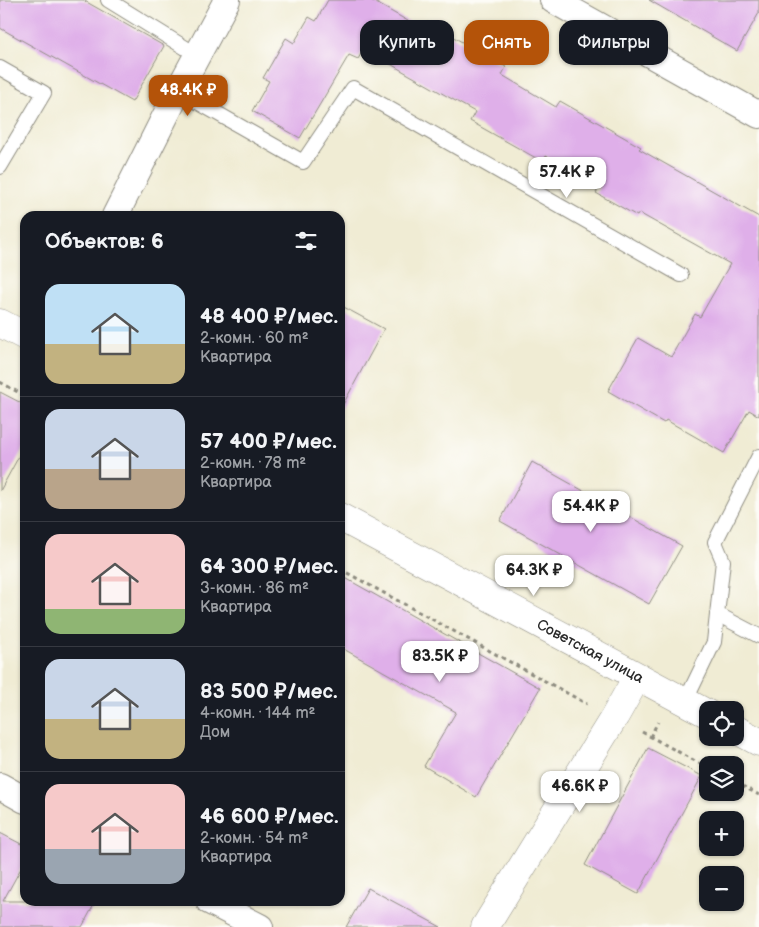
<!DOCTYPE html>
<html lang="ru">
<meta charset="utf-8">
<style>
:root{--surface:#171b24;--page:#242831;--text:#f1f3f6;--muted:#9ea1a6;--line:#363941;--accent:#b45309}
body{margin:0;font-family:"Balsamiq Sans",sans-serif;background:var(--page);color:var(--text);height:100vh;display:flex;flex-direction:column;font-size:19px;white-space:nowrap}
*{box-sizing:border-box;margin:0}
p{font-size:16px;color:var(--muted)}
.icon{flex:none;width:28px;height:28px;fill:none;stroke:currentColor;stroke-width:2;stroke-linecap:round;stroke-linejoin:round}
.map{position:relative;flex:1;overflow:hidden}
.drawer{position:absolute;left:20px;top:211px;width:325px;height:695px;display:flex;flex-direction:column;background:var(--surface);border-radius:15px;box-shadow:0 1px 4px #0004}
.drawer>*{flex:none}
.hud{position:absolute;left:360px;top:20px;width:324px;height:45px;display:flex;gap:10px}
.tools{position:absolute;left:699px;top:701px;display:grid;gap:10px}
.tools a{display:grid;place-items:center;width:45px;height:45px;border-radius:10px;background:var(--surface);box-shadow:0 1px 4px #0004;font-size:25px}
.price{position:absolute;translate:-50% -42px;padding:0 11px;border-radius:10px;background:#fff;color:#222;font-size:16px;line-height:32px;filter:drop-shadow(0 1px 2px #0008)}
.price::after{content:'';position:absolute;left:50%;top:30px;width:15px;height:11px;margin-left:-8px;background:inherit;clip-path:polygon(0 0,100% 0,50% 100%)}
.price.selected{background:var(--accent);color:#fff}
ul{padding:0;list-style:none}
li{display:flex;align-items:center;gap:15px;height:125px;padding:0 25px}
li+li{border-top:1px solid var(--line)}
li span{display:grid;place-items:center;flex:none;width:140px;height:100px;border-radius:15px;color:#555}
li>.icon{margin-inline-start:auto}
span .icon{width:60px;height:60px;fill:#fffc;stroke-width:1}
li b{font-size:21px}
h2{display:flex;justify-content:space-between;align-items:center;height:60px;padding:0 25px;font-size:21px}
.tag{padding:0 18px;border-radius:15px;background:var(--surface);box-shadow:0 1px 4px #0004;font-size:18px;line-height:45px}
.tag.selected{background:var(--accent);color:#fff}
.map>svg:first-child{display:block}
</style>
<div class="map">
<svg width="759" height="927" viewBox="0 0 759 927">
<rect width="100%" height="100%" fill="#fdfcf7"/>
<filter id="ink" filterUnits="userSpaceOnUse"><feTurbulence type="fractalNoise" baseFrequency=".02" numOctaves="2"/><feDisplacementMap in="SourceGraphic" scale="10" xChannelSelector="R" yChannelSelector="G"/><feConvolveMatrix kernelMatrix="1 2 1 2 8 2 1 2 1" color-interpolation-filters="sRGB"/></filter>
<filter id="wash" filterUnits="userSpaceOnUse"><feTurbulence type="fractalNoise" baseFrequency=".0096" numOctaves="4" result="noise"/><feDisplacementMap in="SourceGraphic" scale="20" xChannelSelector="R" yChannelSelector="G"/><feGaussianBlur stdDeviation="1.12" result="paint"/><feColorMatrix in="noise" values="0 0 0 0 0 0 0 0 0 0 0 0 0 0 0 0 0 1.4 0 .05"/><feComposite in="paint" operator="in"/></filter>
<g filter="url(#wash)">
<rect width="100%" height="100%" fill="#f0ecd4"/>
<g id="blocks">
<!-- building -->
<path fill="#dfafe9" d="M0,0H83L164,46L132,102L0,28Z
M328,0H371L422,29L427,22L506,67L502,75L556,107L560,101L641,147L639,149L759,217V416L749,410L724,453L666,420L664,423L608,391L638,338L671,357L695,314L700,317L730,264L639,213L637,216L596,193L600,186L546,156L543,162L470,121L475,112L364,49L358,59L349,55L300,138L252,111L269,81L263,78L286,38L294,43L309,17L316,21Z
M649,0H759V13L737,51Z
M340,305L384,329L340,410Z
M0,392L25,405V445L0,491Z
M532,462L682,546L649,604L500,521Z
M340,575L540,688L476,797L424,766L456,712L340,647Z
M648,748L702,776L638,894L585,865Z
M0,833L25,846V861L3,901H96L82,927H0Z
M368,888L441,927H346Z"/>
</g>
</g>
<g filter="url(#ink)">
<use href="#blocks" fill-opacity="0" stroke="#8e8c80" stroke-width="1"/>
<g fill="none" stroke-linecap="round" stroke-linejoin="round">
<!-- lane casing -->
<g stroke="#8e8c80" stroke-width="16">
<path id="lane" d="M108,0L197,55
M0,68L44,93L0,167
M178,91L303,162L353,88L681,275
M717,614L759,636
M685,702L714,642L723,561L715,542L759,456"/>
</g>
<!-- street casing -->
<g stroke="#8e8c80" stroke-width="28">
<path id="street" d="M553,0L759,115
M115,216L178,91L227,0
M0,786L25,800
M209,901L260,927"/>
</g>
<!-- secondary casing -->
<g stroke="#8e8c80" stroke-width="29">
<g id="secondary">
<path d="M0,323L25,336"/>
<path id="s1" d="M340,517L708,714"/>
<path d="M735,729L759,742"/>
<path d="M485,927L615,716L637,677"/>
</g>
</g>
<!-- path -->
<path stroke="#8e8c80" stroke-width="3" stroke-dasharray="4 4" stroke-linecap="butt" d="M0,382L25,396
M340,569L587,704
M642,732L708,768
M650,737L658,722
M735,782L759,795"/>
<!-- lane -->
<use href="#lane" stroke="#fff" stroke-width="14"/>
<!-- street -->
<use href="#street" stroke="#fff" stroke-width="26"/>
<!-- secondary -->
<use href="#secondary" stroke="#fff" stroke-width="28"/>
</g>
</g>
<g text-anchor="middle" stroke-width="4" stroke-linejoin="round" paint-order="stroke">
<!-- street labels -->
<g font-size="15" fill="#2b2b2b" stroke="#fdfcf7">
<text dy="5" stroke="none"><textPath href="#s1" startOffset="284">Советская улица</textPath></text>
</g>
</g>
</svg>
<div class="tools">
<a><svg class="icon" aria-label="locate" viewBox="0 0 24 24"><circle cx="12" cy="12" r="6"/><path d="M12 2v4M12 18v4M2 12h4M18 12h4"/></svg></a>
<a><svg class="icon" aria-label="layers" viewBox="0 0 24 24"><path d="M12 4l9 5-9 5-9-5zM3 14l9 5 9-5"/></svg></a>
<a>+</a>
<a>−</a>
</div>
<b class="price selected" style="left:188px;top:117px">48.4K ₽</b>
<b class="price" style="left:567px;top:199px">57.4K ₽</b>
<b class="price" style="left:591px;top:533px">54.4K ₽</b>
<b class="price" style="left:534px;top:597px">64.3K ₽</b>
<b class="price" style="left:440px;top:683px">83.5K ₽</b>
<b class="price" style="left:580px;top:813px">46.6K ₽</b>
<div class="hud">
<a class="tag">Купить</a>
<a class="tag selected">Снять</a>
<a class="tag">Фильтры</a>
</div>
<section class="drawer">
<h2>Объектов: 6<svg class="icon" aria-label="filters" viewBox="0 0 24 24"><path d="M4 7h16M4 17h16"/><circle cx="9" cy="7" r="2"/><circle cx="15" cy="17" r="2"/></svg></h2>
<ul>
<li><span style="background:linear-gradient(#bfe0f5 60%,#c2b280 0)"><svg class="icon" aria-label="home" viewBox="0 0 24 24"><path d="M3 11l9-7 9 7M6 9v11h12V9"/></svg></span><div><b>48 400 ₽/мес.</b><p>2-комн. · 60 m²</p><p>Квартира</p></div></li>
<li><span style="background:linear-gradient(#c9d6e8 60%,#b9a48a 0)"><svg class="icon" aria-label="home" viewBox="0 0 24 24"><path d="M3 11l9-7 9 7M6 9v11h12V9"/></svg></span><div><b>57 400 ₽/мес.</b><p>2-комн. · 78 m²</p><p>Квартира</p></div></li>
<li><span style="background:linear-gradient(#f6c9c9 75%,#8fb573 0)"><svg class="icon" aria-label="home" viewBox="0 0 24 24"><path d="M3 11l9-7 9 7M6 9v11h12V9"/></svg></span><div><b>64 300 ₽/мес.</b><p>3-комн. · 86 m²</p><p>Квартира</p></div></li>
<li><span style="background:linear-gradient(#c9d6e8 60%,#c2b280 0)"><svg class="icon" aria-label="home" viewBox="0 0 24 24"><path d="M3 11l9-7 9 7M6 9v11h12V9"/></svg></span><div><b>83 500 ₽/мес.</b><p>4-комн. · 144 m²</p><p>Дом</p></div></li>
<li><span style="background:linear-gradient(#f6c9c9 65%,#9aa5b1 0)"><svg class="icon" aria-label="home" viewBox="0 0 24 24"><path d="M3 11l9-7 9 7M6 9v11h12V9"/></svg></span><div><b>46 600 ₽/мес.</b><p>2-комн. · 54 m²</p><p>Квартира</p></div></li>
</ul>
</section>
</div>
